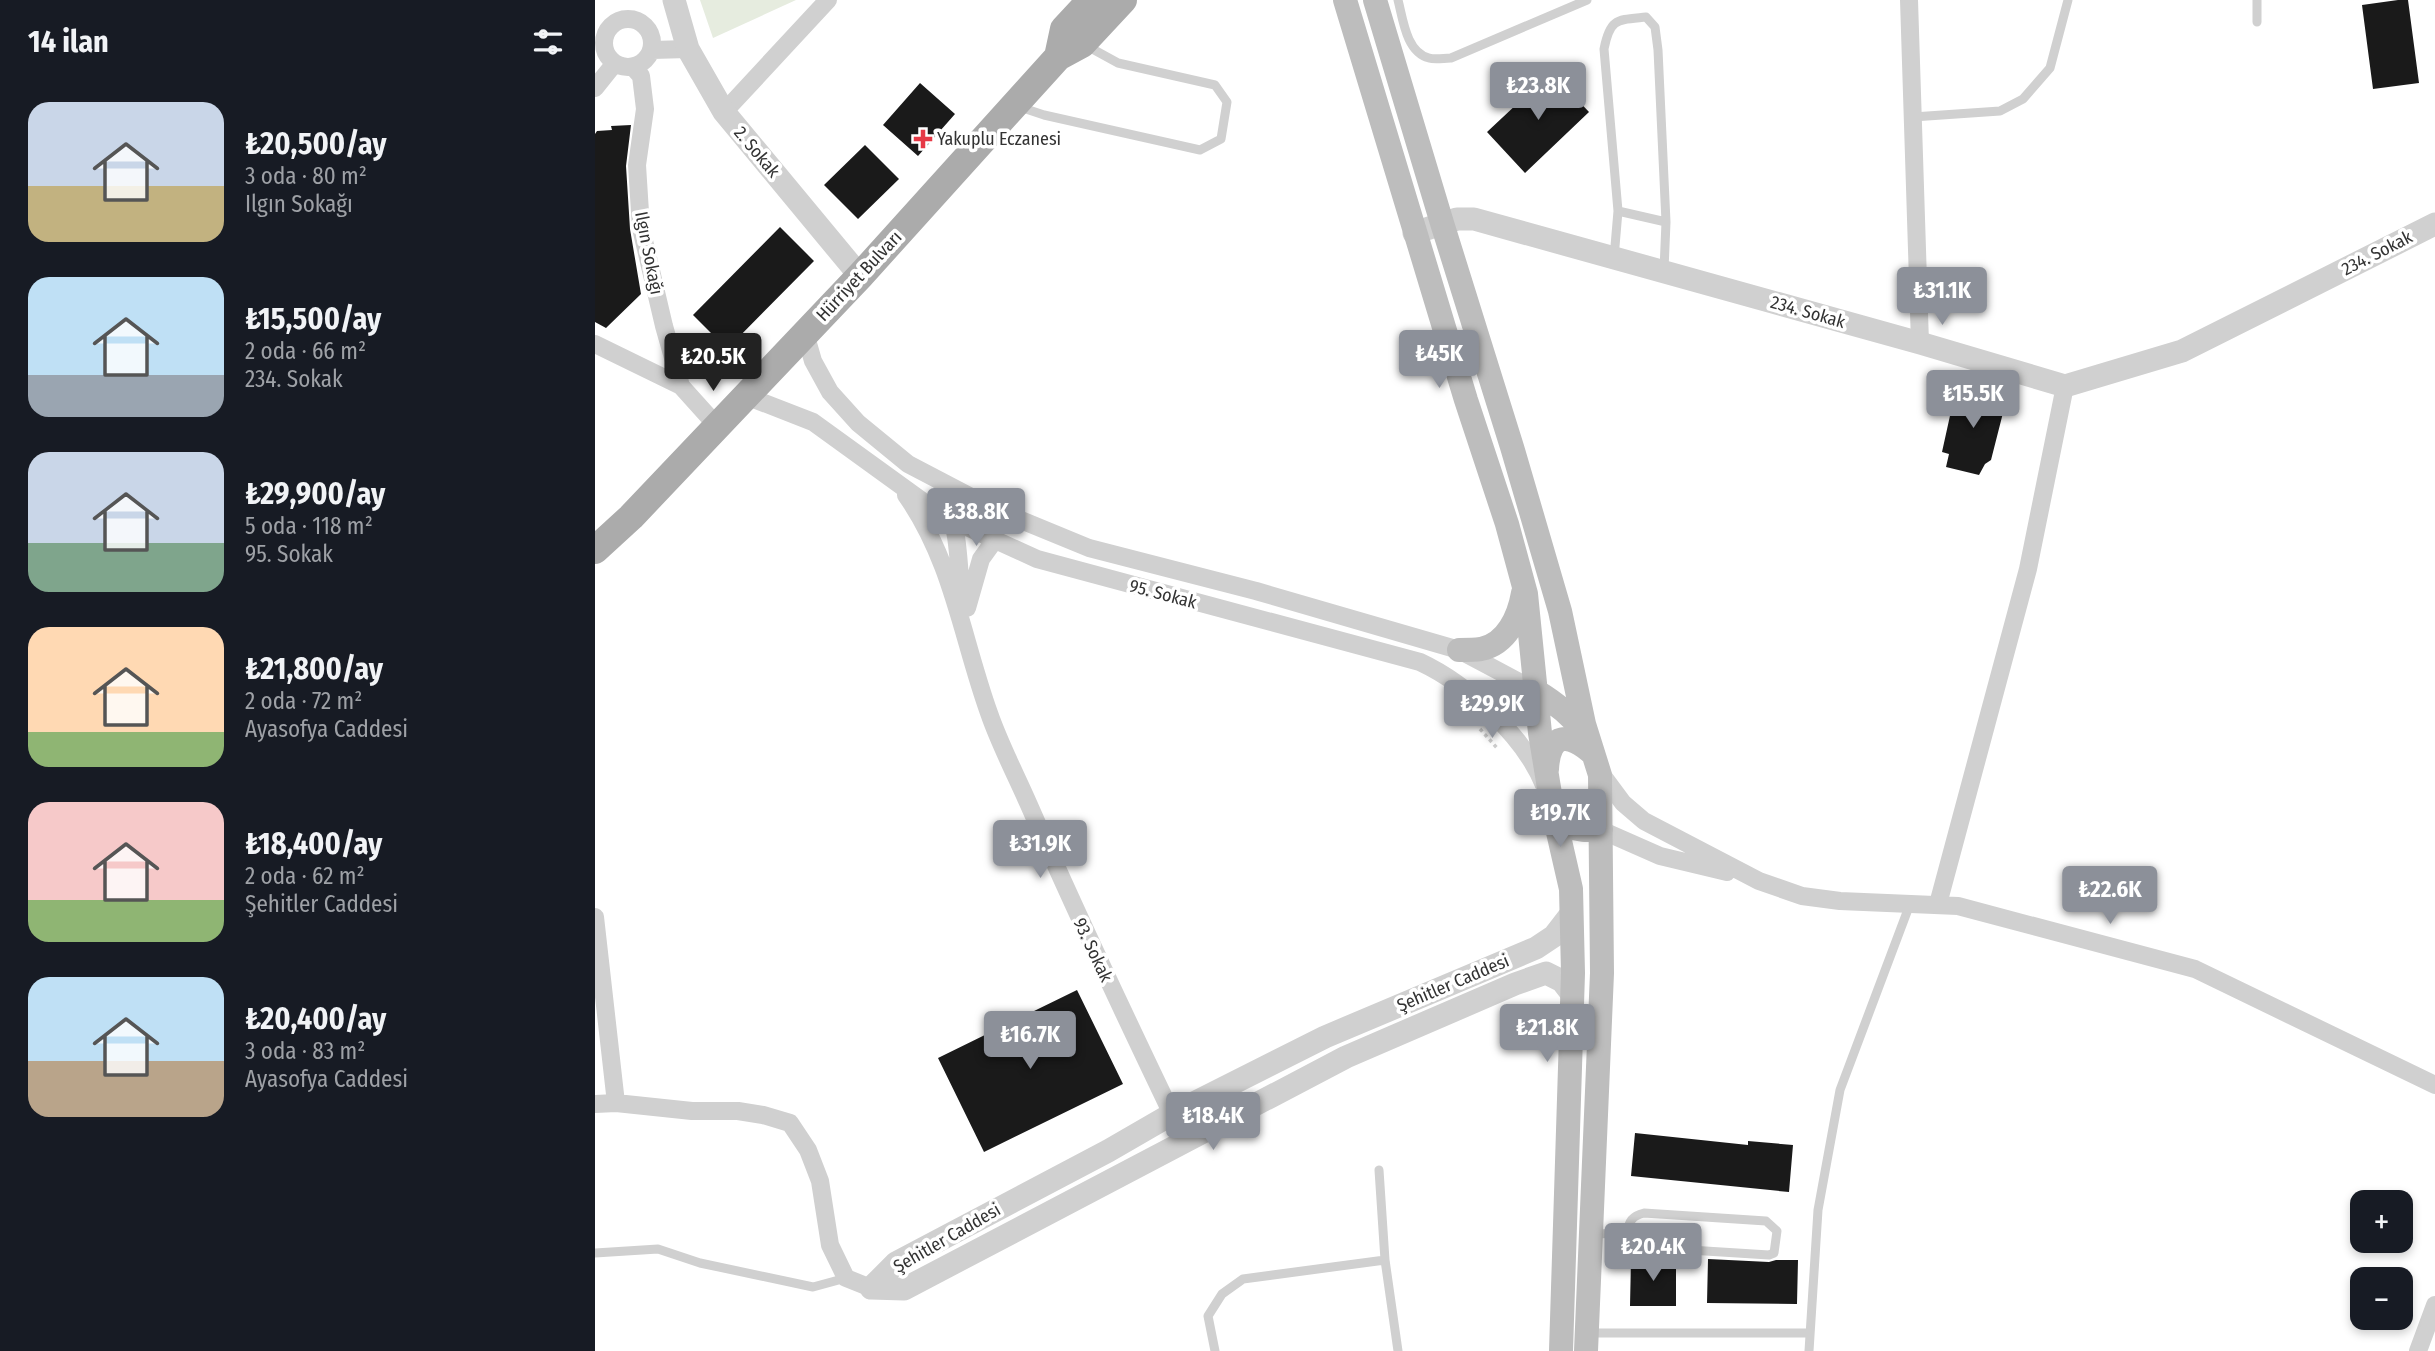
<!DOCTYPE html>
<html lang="tr">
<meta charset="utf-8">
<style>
:root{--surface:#171b24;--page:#20242c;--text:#f1f3f6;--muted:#9ea1a6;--accent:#8c9099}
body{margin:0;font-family:"Fira Sans Condensed",sans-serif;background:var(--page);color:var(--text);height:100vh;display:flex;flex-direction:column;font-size:26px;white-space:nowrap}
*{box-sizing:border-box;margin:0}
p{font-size:23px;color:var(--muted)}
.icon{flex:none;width:38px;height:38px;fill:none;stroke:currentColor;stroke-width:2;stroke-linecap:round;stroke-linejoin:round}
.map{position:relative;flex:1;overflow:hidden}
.sheet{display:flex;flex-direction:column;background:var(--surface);width:595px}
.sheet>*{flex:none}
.buttons{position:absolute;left:1755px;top:1190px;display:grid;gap:14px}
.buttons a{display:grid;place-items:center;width:63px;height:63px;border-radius:14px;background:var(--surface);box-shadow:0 4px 10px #0003;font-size:35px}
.price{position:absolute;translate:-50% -60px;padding:0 16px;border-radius:7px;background:var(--accent);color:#fff;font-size:23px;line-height:46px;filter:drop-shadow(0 2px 4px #0008)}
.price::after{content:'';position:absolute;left:50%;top:42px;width:21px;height:16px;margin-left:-10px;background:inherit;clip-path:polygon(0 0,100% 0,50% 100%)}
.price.active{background:#222;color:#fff}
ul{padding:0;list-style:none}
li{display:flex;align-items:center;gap:21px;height:175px;padding:0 28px}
li span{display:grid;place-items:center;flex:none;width:196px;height:140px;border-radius:21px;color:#555}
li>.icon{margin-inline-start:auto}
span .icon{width:84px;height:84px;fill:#fffc;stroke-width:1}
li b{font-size:30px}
h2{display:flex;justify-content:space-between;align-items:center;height:84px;padding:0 28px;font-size:30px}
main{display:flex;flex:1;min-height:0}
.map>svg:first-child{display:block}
</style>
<main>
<section class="sheet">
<h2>14 ilan<svg class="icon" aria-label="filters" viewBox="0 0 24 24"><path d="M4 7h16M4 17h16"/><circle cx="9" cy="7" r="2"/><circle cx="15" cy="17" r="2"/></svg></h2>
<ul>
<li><span style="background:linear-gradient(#c9d6e8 60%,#c2b280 0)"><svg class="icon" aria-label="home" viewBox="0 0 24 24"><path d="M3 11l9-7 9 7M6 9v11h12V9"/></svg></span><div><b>₺20,500/ay</b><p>3 oda · 80 m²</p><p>Ilgın Sokağı</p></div></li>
<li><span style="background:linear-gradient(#bfe0f5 70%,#9aa5b1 0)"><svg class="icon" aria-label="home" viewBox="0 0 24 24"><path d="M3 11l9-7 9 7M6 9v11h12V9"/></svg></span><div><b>₺15,500/ay</b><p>2 oda · 66 m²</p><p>234. Sokak</p></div></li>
<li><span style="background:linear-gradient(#c9d6e8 65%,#7fa58c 0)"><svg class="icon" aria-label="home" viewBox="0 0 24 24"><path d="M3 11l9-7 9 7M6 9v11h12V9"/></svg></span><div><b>₺29,900/ay</b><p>5 oda · 118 m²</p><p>95. Sokak</p></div></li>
<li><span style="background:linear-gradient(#ffd9b3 75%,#8fb573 0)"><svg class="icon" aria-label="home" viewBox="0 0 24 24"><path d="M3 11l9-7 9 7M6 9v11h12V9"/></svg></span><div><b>₺21,800/ay</b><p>2 oda · 72 m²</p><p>Ayasofya Caddesi</p></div></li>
<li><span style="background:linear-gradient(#f6c9c9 70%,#8fb573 0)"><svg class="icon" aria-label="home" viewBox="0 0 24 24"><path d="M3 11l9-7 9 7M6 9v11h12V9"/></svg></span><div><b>₺18,400/ay</b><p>2 oda · 62 m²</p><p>Şehitler Caddesi</p></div></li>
<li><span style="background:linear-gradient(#bfe0f5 60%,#b9a48a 0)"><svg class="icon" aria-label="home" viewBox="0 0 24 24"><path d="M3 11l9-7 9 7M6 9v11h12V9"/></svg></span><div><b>₺20,400/ay</b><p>3 oda · 83 m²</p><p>Ayasofya Caddesi</p></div></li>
</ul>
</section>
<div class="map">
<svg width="1840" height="1351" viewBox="0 0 1840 1351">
<rect width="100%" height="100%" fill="#fff"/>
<!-- green -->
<path fill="#e6ecdf" d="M105,0H201L118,38Z"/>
<!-- building -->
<path fill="#1a1a1a" d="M1803,0H1813L1824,83L1778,89L1767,5Z
M956,72L994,112L930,173L892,132Z
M325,83L360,114L323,156L288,125Z
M36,125L31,166L35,229L46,294L11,328L0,322V134L2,131L17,130L16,126Z
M270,145L304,179L263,219L229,185Z
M185,227L219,261L132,349L98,315Z
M1378,386L1405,393L1402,406L1410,405L1396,460L1390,464L1384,475L1351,467L1354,454L1347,452L1360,393H1372Z
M482,990L528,1084L389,1152L343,1058Z
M1040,1133L1153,1145V1141L1198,1145L1194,1192L1036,1176Z
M1036,1259L1081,1260V1306H1035Z
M1113,1259L1174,1262L1181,1260H1203L1202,1304L1112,1303Z"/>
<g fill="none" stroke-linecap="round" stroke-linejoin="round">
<!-- path -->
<path stroke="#cdcdcd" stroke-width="3.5" stroke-dasharray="3.5 3.5" stroke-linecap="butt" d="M885,729L902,748"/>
<!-- service -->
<path stroke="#d0d0d0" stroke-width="9" d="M803,0C808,19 811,52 834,58C840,60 849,58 856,58L992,0
M1662,0V22
M425,107L449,115L605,150L626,139L632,102L620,85L523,63L492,46
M1318,117L1405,111L1428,99L1455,68L1473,0
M1023,211L1071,222
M1019,258L1023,211L1009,49C1015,18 1022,20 1051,17L1060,27L1063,50L1071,222L1069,270
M784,1170L790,1260L803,1351
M998,1234L1032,1233L1035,1242L1047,1247L1174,1255L1179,1253L1182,1231L1171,1221L1049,1213C1037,1216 1034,1221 1032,1233
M0,1253L63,1249L105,1263L218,1287L251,1278
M993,1333H1215
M620,1351L613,1316L627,1294L648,1279L790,1260
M1214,1351L1223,1210L1245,1090L1315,904"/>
<!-- minor -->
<path stroke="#d0d0d0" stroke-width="18" d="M1314,0L1325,343
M9 43a24 24 0 1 1 48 0a24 24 0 1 1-48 0Z
M57,50L93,49
M38,67L46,76L50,109L42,165L46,228L69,326L86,386L122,426
M0,88L20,63
M129,112L233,0
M210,333L218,361L235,392L263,423L313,464L399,509L494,548L661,591L864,650L941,691
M0,344L86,386
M151,396L218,422L348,516L442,559L825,662C872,684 929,736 949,785
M346,482C362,518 364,558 366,597
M311,495C358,562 367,638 394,713C405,745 421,775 434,805C480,910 528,1012 577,1114
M372,608L386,559L399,541
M1005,772L1028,803L1049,821L1164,881L1207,896L1245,901L1363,906L1600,969L1840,1085
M1006,830L1065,856L1132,872
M1343,904L1433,569L1470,386
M0,917L21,1103
M0,1104L21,1103L97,1111H143L168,1115L195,1123L213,1150L225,1181L235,1245L251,1278L276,1288
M1823,1351L1840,1305"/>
<!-- tertiary -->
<path stroke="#d0d0d0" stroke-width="23" d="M79,0L93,49L129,112L265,276
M819,233L862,219H879L1325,343L1470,386L1587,351L1840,224
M276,1288L301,1263L513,1151L577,1114L730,1037L941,948L959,936L976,914
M276,1288L309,1289L751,1057L920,984L951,973L967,981L977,994"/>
<!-- secondary -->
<path stroke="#bdbdbd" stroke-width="24" d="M750,0L871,400L912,524L931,594L945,733L957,806L976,889L978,973L966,1351
M780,0L847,223L917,447L965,611L989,724L1005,775L1007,973L991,1351
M864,650C871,650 879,650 886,649C912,644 924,616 928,593
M941,691C961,703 977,716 991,734
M952,769C954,732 974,732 998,754
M957,807C972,831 979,830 1006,830"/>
<!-- primary -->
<path stroke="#ababab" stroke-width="28" d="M463,57L469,29L496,0
M0,550L36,517L265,276L463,57L487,44L528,0"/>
</g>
<!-- markers -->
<path fill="#e63946" stroke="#fff" stroke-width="2.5" d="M324.5 128.5h7v7h7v7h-7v7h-7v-7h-7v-7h7z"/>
<g text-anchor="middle" stroke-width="7" stroke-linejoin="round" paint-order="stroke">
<!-- poi labels -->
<g font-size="18" fill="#333" stroke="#fff" text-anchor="start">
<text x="342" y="145">Yakuplu Eczanesi</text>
</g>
<!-- street labels -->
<g font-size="18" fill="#333" stroke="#fff">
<text transform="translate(162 152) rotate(50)" y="6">2. Sokak</text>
<text transform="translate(54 253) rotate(79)" y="6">Ilgın Sokağı</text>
<text transform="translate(1782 253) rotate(-27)" y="6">234. Sokak</text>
<text transform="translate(264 276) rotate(-47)" y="6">Hürriyet Bulvarı</text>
<text transform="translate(1213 312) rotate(16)" y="6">234. Sokak</text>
<text transform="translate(568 594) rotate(15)" y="6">95. Sokak</text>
<text transform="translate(498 950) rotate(65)" y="6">93. Sokak</text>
<text transform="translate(858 983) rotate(-23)" y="6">Şehitler Caddesi</text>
<text transform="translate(352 1238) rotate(-30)" y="6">Şehitler Caddesi</text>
</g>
</g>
</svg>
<div class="buttons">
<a>+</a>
<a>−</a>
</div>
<b class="price" style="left:943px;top:122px">₺23.8K</b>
<b class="price" style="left:1347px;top:327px">₺31.1K</b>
<b class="price" style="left:844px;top:390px">₺45K</b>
<b class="price active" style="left:118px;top:393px">₺20.5K</b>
<b class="price" style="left:1378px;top:430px">₺15.5K</b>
<b class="price" style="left:381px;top:548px">₺38.8K</b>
<b class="price" style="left:897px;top:740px">₺29.9K</b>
<b class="price" style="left:965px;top:849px">₺19.7K</b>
<b class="price" style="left:445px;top:880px">₺31.9K</b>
<b class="price" style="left:1515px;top:926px">₺22.6K</b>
<b class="price" style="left:952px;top:1064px">₺21.8K</b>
<b class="price" style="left:435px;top:1071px">₺16.7K</b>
<b class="price" style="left:618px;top:1152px">₺18.4K</b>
<b class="price" style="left:1058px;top:1283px">₺20.4K</b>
</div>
</main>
